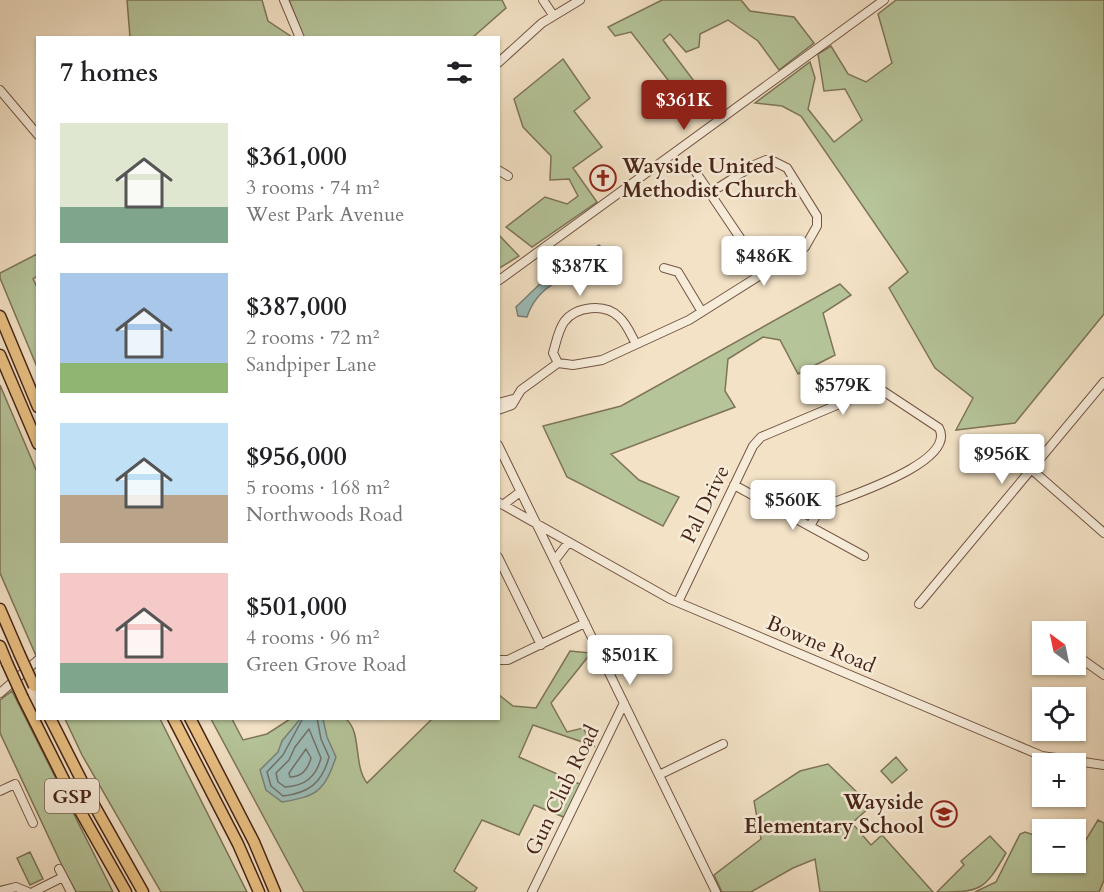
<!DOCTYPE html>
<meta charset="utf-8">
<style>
:root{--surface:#fff;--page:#f6f6f6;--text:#202124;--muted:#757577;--accent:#8f2418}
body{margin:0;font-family:Cardo,serif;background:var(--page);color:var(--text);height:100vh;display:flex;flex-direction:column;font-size:22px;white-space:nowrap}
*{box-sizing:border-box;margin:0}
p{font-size:20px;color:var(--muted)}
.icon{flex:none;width:33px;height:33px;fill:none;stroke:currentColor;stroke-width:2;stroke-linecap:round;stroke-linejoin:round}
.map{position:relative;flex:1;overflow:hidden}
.sheet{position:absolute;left:36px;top:36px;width:464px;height:684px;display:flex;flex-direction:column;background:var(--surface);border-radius:0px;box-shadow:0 2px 4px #0004}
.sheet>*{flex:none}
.needle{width:39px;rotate:327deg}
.controls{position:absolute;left:1032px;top:621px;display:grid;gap:12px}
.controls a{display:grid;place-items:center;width:54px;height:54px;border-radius:0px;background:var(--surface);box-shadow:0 2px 4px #0004;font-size:30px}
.price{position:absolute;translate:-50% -51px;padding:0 14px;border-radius:6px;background:#fff;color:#222;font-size:20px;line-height:39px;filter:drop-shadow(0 2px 3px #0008)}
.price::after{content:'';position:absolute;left:50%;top:36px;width:18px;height:14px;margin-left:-9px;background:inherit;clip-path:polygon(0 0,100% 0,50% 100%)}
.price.selected{background:var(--accent);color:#fff}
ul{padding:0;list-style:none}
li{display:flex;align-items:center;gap:18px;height:150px;padding:0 24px}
li span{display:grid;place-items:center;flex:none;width:168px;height:120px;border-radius:0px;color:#555}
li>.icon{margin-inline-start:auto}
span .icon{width:72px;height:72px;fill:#fffc;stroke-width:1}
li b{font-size:26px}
h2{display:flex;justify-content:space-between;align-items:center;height:72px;padding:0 24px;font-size:26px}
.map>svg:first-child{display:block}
</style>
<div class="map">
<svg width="1104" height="892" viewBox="0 0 1104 892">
<rect width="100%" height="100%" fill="#f3e2c6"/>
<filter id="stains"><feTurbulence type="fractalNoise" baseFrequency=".00333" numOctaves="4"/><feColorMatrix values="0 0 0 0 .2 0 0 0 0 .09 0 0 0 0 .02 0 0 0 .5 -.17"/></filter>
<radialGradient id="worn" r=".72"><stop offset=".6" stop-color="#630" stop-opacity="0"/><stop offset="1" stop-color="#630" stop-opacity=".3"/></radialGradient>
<!-- green -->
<path fill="#b5c499" stroke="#7e7458" stroke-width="1.5" d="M127,0H262L268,21L292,37H130Z
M289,0H502L506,8L473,37L304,38Z
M662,0H741L750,11L794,17L814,43L779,70L758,41L728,20L700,34L699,47L686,52L670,34L663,40L694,81L678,93L631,32L615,36L608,27Z
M896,0H1104V314L1015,423L956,430L973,398L935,368L889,288L908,272L801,116L782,106L755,103L810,62L815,78L808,109L834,142L862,120L845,89L824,91L818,54L831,46L848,74L866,82L892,63L878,14Z
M563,59L590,98L574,111L602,147L573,168L597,202L532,247L506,227L545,197L567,204L578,196L569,179L550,180L551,156L523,127L514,99Z
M498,234L519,256L498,269Z
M37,254V276L33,279L37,287V367L0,278V273Z
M840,284L851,295L823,313L835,355L798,374L780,340L763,337L728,359L725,391L735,407L611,454L639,480L679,497L663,526L567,477L543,426L621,406Z
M0,385L37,472V658L0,573Z
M570,651L591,653L551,703L567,732L583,728L594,746L533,725L519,757L582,785L566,818L534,805L519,835L482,820L454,871L477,888L474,892H304L211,719H232L243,740L267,734L290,719H346C362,732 353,765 367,783L432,719L498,718V694L513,706L536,708Z
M12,691L113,892H76L65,872L0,733V700Z
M65,719H160L247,892H161L82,755Z
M896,757L907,770L892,783L881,771Z
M828,764L871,806L852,823L871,845L882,835L933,892H820L815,859L793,868L751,892H722L714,875L761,839L754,801L800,771Z
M1098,820L1104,823V880L1099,892H975L996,882L1020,834L1025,832L1037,836L1042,830V862H1076V839L1084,843Z
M990,836L1006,853C984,891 981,892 937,892L964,865L961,861Z
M30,852L43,879L30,885L17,858Z"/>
<!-- water -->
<path fill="#9cbdb9" stroke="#7a8078" stroke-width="1.5" d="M599,245L604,249L601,271C569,271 537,286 527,317L518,316L516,307L544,280Z
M301,718L323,719L327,737L336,757C324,792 317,796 282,802L266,790L260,770L278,752L282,741Z"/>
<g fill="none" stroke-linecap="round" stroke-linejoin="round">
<!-- shore -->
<path stroke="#727168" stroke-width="1.5" d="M303,718L283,755L267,772L271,786L283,796C309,793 322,783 329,757L321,739L317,718
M309,729L321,758C316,777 305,786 285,787L278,782L276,773L289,760L295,747Z
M306,749L311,758C308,769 302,777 290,777L289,773Z"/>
<!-- minor casing -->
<g stroke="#735443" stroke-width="10">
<path id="minor" d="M284,0L300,38
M543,0L553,15
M498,63L542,23L580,0
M0,90L38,135
M693,168L763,272
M498,170L508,176
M664,268L678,272L702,312
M498,281L884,0
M558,363L553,353C556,343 558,331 564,322C576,306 605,303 619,317C627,324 631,335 636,344
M498,403L513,399
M498,410L512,405L521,390L558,363L573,365L602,360L689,320L805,247L817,226V216L787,168L775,162L766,160L754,165L710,193
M498,445L716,892
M1031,469L1104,533
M734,485L864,556
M498,502L670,599L1042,756L1104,765
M503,505L520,492
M498,557L541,645
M555,560L568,543
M678,602L753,446L761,437L875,389L883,391L939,428C957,462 851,495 827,505L817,514L810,526
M919,604L1104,382
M1076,636L1081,647L1077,659
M1079,657L1104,675
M498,660H508L585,623
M0,693L38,660
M659,775L723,744
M0,791L15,784L33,823
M59,869L71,892
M0,891L16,887L28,892
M33,892L63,877
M532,892L624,703"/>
</g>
<!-- highway casing -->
<g stroke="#482517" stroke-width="13">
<path id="highway" d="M0,316L38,407
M0,355L38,444
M0,609L19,653
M0,646L7,663
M23,698L75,802L126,892
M50,718L94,805L143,892
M173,718L238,844L259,892
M190,718L254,842L275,892"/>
</g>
<!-- minor -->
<use href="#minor" stroke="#f7ecda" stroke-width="8"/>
<!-- highway -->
<use href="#highway" stroke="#eac183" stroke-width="10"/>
<!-- highway-bridge casing -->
<g stroke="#482517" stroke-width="13" stroke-linecap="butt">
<path id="highway-bridge" d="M19,653L34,686
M7,663L23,698"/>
</g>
<!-- highway-bridge -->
<use href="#highway-bridge" stroke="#eac183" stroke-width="10"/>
</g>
<!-- icons -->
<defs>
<g id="church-ring" transform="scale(1.35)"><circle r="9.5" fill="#f7ecda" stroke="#8f2418" stroke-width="1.5"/><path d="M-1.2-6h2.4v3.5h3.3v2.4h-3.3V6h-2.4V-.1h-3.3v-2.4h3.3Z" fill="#8f2418"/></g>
<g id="school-ring" transform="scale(1.35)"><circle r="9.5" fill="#f7ecda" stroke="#8f2418" stroke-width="1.5"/><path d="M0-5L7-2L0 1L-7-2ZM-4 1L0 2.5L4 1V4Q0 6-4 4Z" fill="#8f2418"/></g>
</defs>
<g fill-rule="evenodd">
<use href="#church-ring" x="603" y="178"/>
<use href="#school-ring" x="944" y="814"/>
</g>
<g text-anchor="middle" stroke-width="5" stroke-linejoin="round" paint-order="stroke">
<!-- shield labels -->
<rect fill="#f7ecda" stroke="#7c6152" stroke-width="1.5" x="45" y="779" width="54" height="34" rx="4.5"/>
<g font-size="20" font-weight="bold" fill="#482517">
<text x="72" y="803">GSP</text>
</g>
<!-- poi labels -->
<g font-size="21" font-weight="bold" fill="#482517" stroke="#f7ecda" text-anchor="start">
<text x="622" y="173">Wayside United<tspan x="622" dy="24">Methodist Church</tspan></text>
<text x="924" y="809" text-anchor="end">Wayside<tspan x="924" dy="24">Elementary School</tspan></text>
</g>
<!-- street labels -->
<g font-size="21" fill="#482517" stroke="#f7ecda">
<text transform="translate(705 504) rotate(-64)" y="7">Pal Drive</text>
<text transform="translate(821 644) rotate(23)" y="7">Bowne Road</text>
<text transform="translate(562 790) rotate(-64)" y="7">Gun Club Road</text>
</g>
</g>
<rect width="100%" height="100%" filter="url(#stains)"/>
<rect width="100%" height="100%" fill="url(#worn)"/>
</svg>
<div class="controls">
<a><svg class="needle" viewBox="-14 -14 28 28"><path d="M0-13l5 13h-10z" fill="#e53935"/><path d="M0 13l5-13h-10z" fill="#757577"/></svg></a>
<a><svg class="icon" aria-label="locate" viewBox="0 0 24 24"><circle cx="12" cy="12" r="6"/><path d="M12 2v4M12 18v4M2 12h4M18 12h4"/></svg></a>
<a>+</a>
<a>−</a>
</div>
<b class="price selected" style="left:684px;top:131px">$361K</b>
<b class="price" style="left:764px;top:287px">$486K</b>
<b class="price" style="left:580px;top:297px">$387K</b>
<b class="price" style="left:843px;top:416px">$579K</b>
<b class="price" style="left:1002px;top:485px">$956K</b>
<b class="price" style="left:793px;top:531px">$560K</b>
<b class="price" style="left:630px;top:686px">$501K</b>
<section class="sheet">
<h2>7 homes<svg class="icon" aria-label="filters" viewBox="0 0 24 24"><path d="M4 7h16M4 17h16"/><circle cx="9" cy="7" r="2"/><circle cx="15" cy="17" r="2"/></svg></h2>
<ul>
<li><span style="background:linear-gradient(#dfe7d0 70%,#7fa58c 0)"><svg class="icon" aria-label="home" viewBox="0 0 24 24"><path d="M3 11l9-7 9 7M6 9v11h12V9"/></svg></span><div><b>$361,000</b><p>3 rooms · 74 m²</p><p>West Park Avenue</p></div></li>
<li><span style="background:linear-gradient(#a9c7e8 75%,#8fb573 0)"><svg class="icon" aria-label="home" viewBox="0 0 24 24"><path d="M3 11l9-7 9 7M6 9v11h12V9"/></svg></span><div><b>$387,000</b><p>2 rooms · 72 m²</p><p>Sandpiper Lane</p></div></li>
<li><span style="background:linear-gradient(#bfe0f5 60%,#b9a48a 0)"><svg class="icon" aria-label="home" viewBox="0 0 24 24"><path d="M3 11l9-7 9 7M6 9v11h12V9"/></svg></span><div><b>$956,000</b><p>5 rooms · 168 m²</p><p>Northwoods Road</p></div></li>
<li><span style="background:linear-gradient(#f6c9c9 75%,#7fa58c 0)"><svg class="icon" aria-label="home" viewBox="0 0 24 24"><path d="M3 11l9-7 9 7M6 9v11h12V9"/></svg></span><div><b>$501,000</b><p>4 rooms · 96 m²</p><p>Green Grove Road</p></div></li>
</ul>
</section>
</div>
